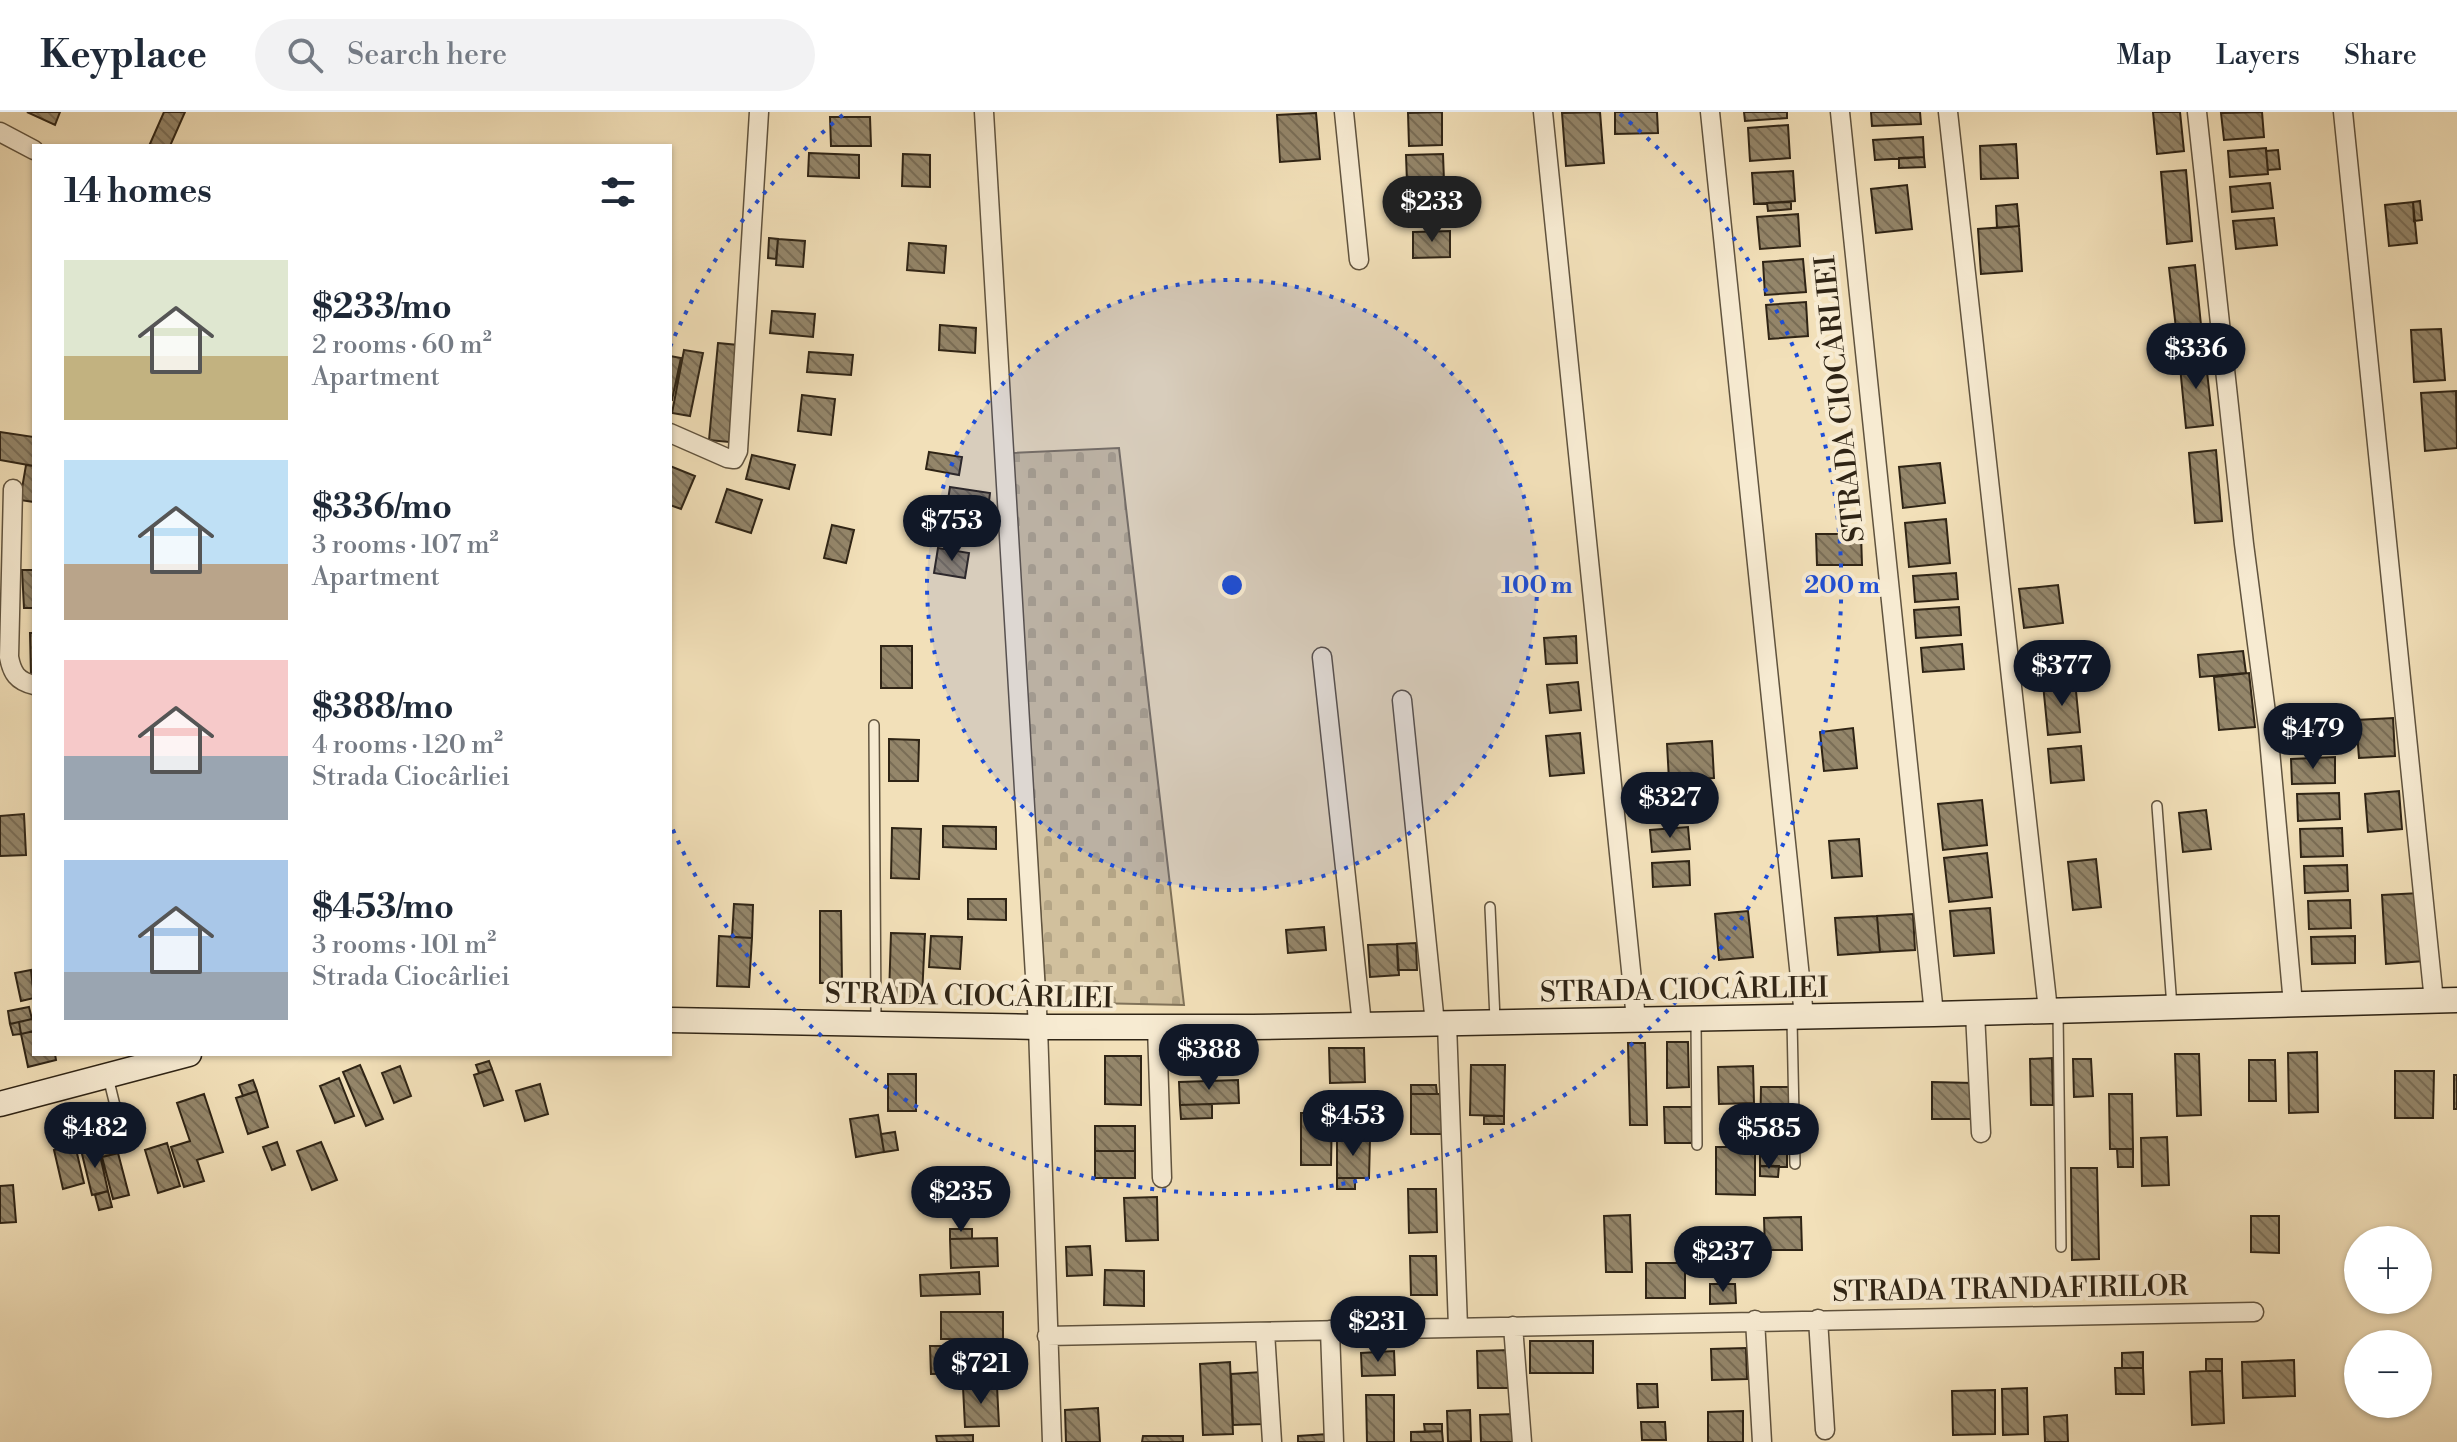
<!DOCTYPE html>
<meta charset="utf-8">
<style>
:root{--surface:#fff;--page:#f2f2f3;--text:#1f2937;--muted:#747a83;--line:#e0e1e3;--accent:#111827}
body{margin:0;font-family:"Libre Bodoni",serif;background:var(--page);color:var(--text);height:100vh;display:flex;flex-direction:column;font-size:30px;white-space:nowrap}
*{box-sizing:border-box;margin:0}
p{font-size:26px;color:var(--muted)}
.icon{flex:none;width:44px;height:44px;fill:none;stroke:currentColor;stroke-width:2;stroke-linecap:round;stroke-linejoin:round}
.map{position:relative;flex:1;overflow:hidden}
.panel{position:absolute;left:32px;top:32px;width:640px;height:912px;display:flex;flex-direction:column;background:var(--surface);border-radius:0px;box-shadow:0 2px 6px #0004}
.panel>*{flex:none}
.controls{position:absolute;left:2344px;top:1114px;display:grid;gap:16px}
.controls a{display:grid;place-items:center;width:88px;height:88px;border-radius:50%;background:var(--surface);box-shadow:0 2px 6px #0004;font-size:40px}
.price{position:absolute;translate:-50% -68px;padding:0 18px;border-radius:28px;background:var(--accent);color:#fff;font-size:26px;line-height:52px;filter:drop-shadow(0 2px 4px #0008)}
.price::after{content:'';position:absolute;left:50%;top:48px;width:24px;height:18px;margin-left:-12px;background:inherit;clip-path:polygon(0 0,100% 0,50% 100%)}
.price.current{background:#222;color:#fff}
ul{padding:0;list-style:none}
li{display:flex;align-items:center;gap:24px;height:200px;padding:0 32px}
li span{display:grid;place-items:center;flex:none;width:224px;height:160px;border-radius:0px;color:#555}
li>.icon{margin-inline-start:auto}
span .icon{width:96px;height:96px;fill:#fffc;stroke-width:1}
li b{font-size:34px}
h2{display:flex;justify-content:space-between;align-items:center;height:96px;padding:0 32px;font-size:34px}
header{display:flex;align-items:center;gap:48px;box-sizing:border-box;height:112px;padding:0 40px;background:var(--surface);border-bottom:2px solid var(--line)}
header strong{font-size:38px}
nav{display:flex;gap:44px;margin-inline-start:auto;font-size:28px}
.search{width:560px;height:72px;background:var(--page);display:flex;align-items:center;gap:20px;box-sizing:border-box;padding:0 28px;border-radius:44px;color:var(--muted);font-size:30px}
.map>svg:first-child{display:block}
</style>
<header>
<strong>Keyplace</strong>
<div class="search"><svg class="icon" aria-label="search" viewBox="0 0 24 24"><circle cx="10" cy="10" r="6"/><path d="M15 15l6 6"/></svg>Search here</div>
<nav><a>Map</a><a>Layers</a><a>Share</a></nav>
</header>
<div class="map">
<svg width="2457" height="1330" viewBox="0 0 2457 1330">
<defs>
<pattern id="cemetery-stones" width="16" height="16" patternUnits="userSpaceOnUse" patternTransform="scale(2)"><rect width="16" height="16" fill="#d1c09d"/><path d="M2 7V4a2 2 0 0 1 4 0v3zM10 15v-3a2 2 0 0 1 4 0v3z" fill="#b4a586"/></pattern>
<pattern id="building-back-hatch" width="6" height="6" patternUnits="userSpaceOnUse" patternTransform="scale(2)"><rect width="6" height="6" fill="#94866a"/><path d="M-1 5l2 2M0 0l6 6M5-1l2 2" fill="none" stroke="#796d56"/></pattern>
</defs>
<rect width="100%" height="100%" fill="#f2e0b9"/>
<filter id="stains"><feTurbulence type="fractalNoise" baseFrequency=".0025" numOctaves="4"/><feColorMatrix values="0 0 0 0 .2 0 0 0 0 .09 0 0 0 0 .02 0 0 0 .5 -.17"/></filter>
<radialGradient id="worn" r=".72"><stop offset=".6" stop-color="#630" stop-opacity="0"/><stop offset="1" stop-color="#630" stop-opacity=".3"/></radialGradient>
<!-- cemetery -->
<path fill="url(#cemetery-stones)" stroke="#807259" stroke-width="2" d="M1119,336L1184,893L1046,890L1012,341Z"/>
<!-- building -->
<path fill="url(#building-back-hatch)" stroke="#2f2415" stroke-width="2" d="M27,0H60L55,13Z
M164,0H185L170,34H149Z
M1442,0V33L1409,34L1408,1Z
M1600,0L1604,51L1566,54L1562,1Z
M1615,0H1657L1658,21L1615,22Z
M1744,0H1787V6L1745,9Z
M1871,0H1920L1921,12L1872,14Z
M2153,0H2180L2184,39L2157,42Z
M2262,0L2264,25L2224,28L2221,1Z
M1316,1L1320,47L1280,50L1277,3Z
M830,5H870L871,34H831Z
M1788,13L1790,46L1750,49L1748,16Z
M1923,25L1924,45L1875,48L1873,28Z
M2016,32L2018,66L1981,67L1980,34Z
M2266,36L2268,62L2230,65L2228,39Z
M2278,38L2280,57L2268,58L2266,39Z
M809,41L859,43V66L808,64Z
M903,42L930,43V75L902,74Z
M1443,42L1444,69L1407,70L1406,43Z
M1924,45L1925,55L1899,56V46Z
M2186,58L2192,129L2167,132L2161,60Z
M1793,59L1795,89L1754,92L1752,61Z
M2270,71L2273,96L2232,100L2230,75Z
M1907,73L1912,117L1876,121L1871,77Z
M1410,81H1446L1447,106H1410Z
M2420,89L2422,108L2414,109L2413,90Z
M1791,90V97L1768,99L1767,91Z
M2413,90L2417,131L2389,134L2385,93Z
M2017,92L2019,114L1997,116L1996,94Z
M1798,102L1800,134L1760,137L1757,105Z
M2274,106L2277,133L2236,137L2233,109Z
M2019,114L2022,159L1981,162L1978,117Z
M1450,119V145L1413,146V120Z
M769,126L778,127L776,147L768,146Z
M778,127L805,129L803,155L776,153Z
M909,131L946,134L944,161L907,158Z
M1803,147L1806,180L1765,183L1763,150Z
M2195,153L2202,223L2177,225L2169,156Z
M1806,190L1808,224L1769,227L1766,193Z
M772,199L815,202L813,225L770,221Z
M940,213L976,216L975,241L939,238Z
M2441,217L2445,268L2414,270L2411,218Z
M718,231L738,233L729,330L709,328Z
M684,238L703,241L690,304L672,301Z
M809,240L853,243L851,263L807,260Z
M2205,242L2213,313L2186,316L2179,244Z
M670,244L681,246L672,288H670Z
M2456,279L2457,336L2425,339L2421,281Z
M802,283L835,287L831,323L798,319Z
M0,320L34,325V354L0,348Z
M2216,338L2222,409L2195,411L2189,341Z
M929,340L962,345L959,363L926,357Z
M752,343L795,353L789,377L746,367Z
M1940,351L1945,391L1903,396L1899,355Z
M26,353L34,354V390L20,388Z
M670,354L695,364L681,397L670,393Z
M950,375L990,381L987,406L946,401Z
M727,377L762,388L751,421L716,410Z
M1946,407L1950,451L1909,455L1905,411Z
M832,413L854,418L846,451L824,446Z
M1816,422H1861L1862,453H1817Z
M938,436L969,441L965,466L934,461Z
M22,458H34V496H24Z
M1956,461L1958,487L1915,490L1913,464Z
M2058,473L2063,511L2024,516L2019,477Z
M1959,495L1961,523L1916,526L1914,498Z
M30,521H34V563H31Z
M1576,524L1577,551L1546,552L1544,526Z
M1962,532L1964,557L1923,560L1921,536Z
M881,534H912V576H881Z
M2243,539L2246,561L2200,565L2198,543Z
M2249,561L2255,615L2219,618L2214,565Z
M2075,569L2080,620L2048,623L2043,572Z
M1578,570L1581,598L1550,601L1547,573Z
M2393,606L2395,644L2359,646L2356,608Z
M2331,610L2332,636L2289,638L2288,612Z
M1853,616L1857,656L1824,659L1820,620Z
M1580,621L1584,661L1550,664L1546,624Z
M889,627L919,628L918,669H889Z
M1712,629L1714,666L1669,668L1667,632Z
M2081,634L2084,668L2051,671L2048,637Z
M2335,645V671L2292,672L2291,647Z
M2399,679L2402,717L2368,720L2365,682Z
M2339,681L2340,707L2298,709L2297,682Z
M1982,688L1987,733L1943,738L1938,692Z
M2206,698L2211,737L2183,740L2179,701Z
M24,702L26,743L0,744V704Z
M943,714L996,715V737L943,735Z
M1688,715L1690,737L1652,740L1650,718Z
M892,716L921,717L919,767L891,766Z
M2342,716L2343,744L2301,745L2300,717Z
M1859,727L1862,764L1832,766L1829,729Z
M1987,741L1992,785L1949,790L1944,746Z
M2096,747L2101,795L2073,798L2068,750Z
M1689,749L1690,773L1653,775L1652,751Z
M2347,753L2348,779L2305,781L2304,754Z
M2420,781L2424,849L2386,852L2382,783Z
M968,787H1006V808L968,807Z
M2350,788L2351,816L2309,817L2308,789Z
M734,792L753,793L752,826L732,825Z
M1990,796L1994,841L1954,844L1950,799Z
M820,799H841L842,871H820Z
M1748,799L1753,845L1719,848L1715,802Z
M1913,802L1915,838L1880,840L1877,804Z
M1877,804L1880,840L1838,843L1835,806Z
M1324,815L1326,838L1288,841L1286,818Z
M891,821L925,822L922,885L889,884Z
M719,824L752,826L749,875L717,874Z
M931,824L962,825L960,857L929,855Z
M2355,824V851L2312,852L2311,825Z
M1416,831L1417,858H1398L1397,832Z
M1397,832L1399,863L1370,865L1368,833Z
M31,858L34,886L21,889L15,861Z
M827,871H842V884H827Z
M29,895L32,907L10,912L8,899Z
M32,907H34V919L21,922L19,910Z
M19,910L21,922L13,923L10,912Z
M34,919V942H55L56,948L28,955L21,922Z
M1667,930H1688L1689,975L1667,976Z
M1628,931H1645L1647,1013H1630Z
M1329,936H1364L1365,970L1330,971Z
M2317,940L2318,1000L2289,1001L2288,941Z
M2175,942H2199L2201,1003L2177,1004Z
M1105,944H1141V993L1105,992Z
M2052,946L2053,993H2031L2030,947Z
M2073,947H2091L2093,984L2074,985Z
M2249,948H2275L2276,989H2249Z
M489,949L492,957L479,961L476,953Z
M360,953L383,1007L366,1014L343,960Z
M1471,953H1505L1504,1004L1470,1003Z
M400,954L411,984L394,991L382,961Z
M1753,954L1754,991L1719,992L1718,955Z
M492,957L503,988L484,994L474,963Z
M2395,959H2434L2433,1006H2395Z
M888,962H916V999H888Z
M2454,963H2457V997H2454Z
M339,966L354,1004L335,1011L320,974Z
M253,968L257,979L243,984L239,973Z
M1238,968L1239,991L1180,993L1179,970Z
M1932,970L1973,971V1007H1932Z
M540,972L548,1002L525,1009L516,979Z
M1411,973H1436L1437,982H1411Z
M1761,975H1792L1791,1024H1760Z
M257,979L268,1015L248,1022L236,986Z
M204,982L223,1040L197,1048L204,1069L184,1075L171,1035L190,1029L177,991Z
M1411,982H1444V1022H1411Z
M2109,982H2132L2133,1037H2110Z
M1212,992V1006L1181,1007L1180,993Z
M111,994L123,1040L102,1045L90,1000Z
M1664,995H1697V1031H1665Z
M1301,1001H1332L1331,1053H1301Z
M878,1003L884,1040L856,1045L850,1007Z
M1484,1004H1504V1012H1484Z
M1095,1014H1135V1039H1095Z
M895,1020L898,1038L884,1040L881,1022Z
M73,1023L75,1033L59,1037L56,1027Z
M95,1024L98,1034L85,1037L83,1027Z
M1760,1024H1787V1055L1760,1054Z
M2167,1025L2169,1073L2142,1074L2141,1026Z
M1337,1027H1370L1369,1066H1337Z
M277,1030L285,1053L272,1058L263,1035Z
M321,1030L337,1068L312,1078L297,1039Z
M167,1031L180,1074L158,1081L145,1038Z
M75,1033L84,1071L63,1077L54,1038Z
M98,1034L108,1079L92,1083L81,1038Z
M1716,1035H1755V1083L1716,1082Z
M2117,1037H2133V1055H2118Z
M1095,1039H1135V1066H1095Z
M118,1041L129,1083L113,1087L102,1045Z
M1760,1054H1779L1778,1065L1760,1064Z
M2071,1056H2097L2099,1147L2072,1148Z
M1337,1066H1355V1077H1337Z
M13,1073L16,1110L0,1111V1074Z
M1408,1077H1436L1437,1120L1409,1121Z
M108,1079L112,1095L99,1098L95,1083Z
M1157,1085L1158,1128L1126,1129L1124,1086Z
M1630,1103L1632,1160H1606L1604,1104Z
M2251,1104H2279V1141L2251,1140Z
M1801,1105L1802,1138H1765L1764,1106Z
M950,1117H972V1127H950Z
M997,1126L998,1154L951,1156L950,1127Z
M1090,1134L1092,1163L1067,1164L1066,1135Z
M1410,1144H1436L1437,1183H1411Z
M1646,1151H1685V1186H1646Z
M1105,1158L1144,1159V1194L1104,1193Z
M979,1160L980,1182L921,1184L920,1163Z
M1710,1172H1735L1736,1191L1710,1192Z
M941,1200H1003V1227H941Z
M1530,1229H1593V1261H1530Z
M930,1234H979L980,1261L931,1262Z
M1746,1236L1747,1267L1712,1268L1711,1237Z
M1510,1238L1511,1276H1478L1477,1239Z
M1394,1239L1395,1263L1362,1264L1361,1241Z
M2143,1240V1256H2122V1241Z
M2206,1247H2222V1259H2206Z
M2294,1248L2295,1284L2243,1286L2242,1250Z
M1230,1250L1233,1322L1203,1323L1200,1252Z
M2115,1256H2143L2144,1282H2116Z
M2206,1259H2222L2224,1311L2192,1313L2190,1260Z
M1262,1260L1264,1312L1233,1313L1231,1262Z
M1637,1272H1657L1658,1295L1638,1296Z
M997,1274L999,1314L965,1315L963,1275Z
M2027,1276L2028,1322L2003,1323L2002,1277Z
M1995,1278V1322L1953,1323L1952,1279Z
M1366,1283H1394V1330H1367Z
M1098,1296L1100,1330H1066L1065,1298Z
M1470,1298L1471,1329L1448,1330L1447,1299Z
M1743,1299V1330H1708V1300Z
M1516,1302V1330H1481L1480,1303Z
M2067,1303L2068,1330H2045L2044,1305Z
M1641,1310H1665L1666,1328H1642Z
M1424,1312H1442V1319L1425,1320Z
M1442,1319L1443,1330H1411V1320Z
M1327,1322L1328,1330H1298V1324Z
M973,1323V1330H937L936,1324Z
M1143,1324H1183V1330H1142Z"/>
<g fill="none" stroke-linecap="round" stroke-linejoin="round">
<!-- lane casing -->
<g stroke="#60533e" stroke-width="12">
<path id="lane" d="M874,613L876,909
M2157,694L2172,895
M1490,795L1495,907
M2058,901L2061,1135
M1792,908L1795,1052
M1696,909L1697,1033
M108,965L125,1034"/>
</g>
<!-- street casing -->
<g stroke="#60533e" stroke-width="21">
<path id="street" d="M984,0L1038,915L1052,1330
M1344,0L1359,148
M1543,0L1636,907
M1710,0L1804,904
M1840,0L1934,902
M1948,0L2048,898
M2197,0L2244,432L2268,616L2293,892
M2343,0L2434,889
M0,20L34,38
M670,321L727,346L734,347L738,339L759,0
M13,377L9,545C12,561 17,569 34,573
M1322,545L1362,912
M1402,588L1435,912
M1975,901L1981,1021
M1447,912L1458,1215
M1157,915L1162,1066
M1818,1207L1825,1318
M1755,1208L1762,1330
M1513,1214L1522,1330
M1330,1218L1334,1330
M1265,1220L1272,1330
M1047,1224L2254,1200"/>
</g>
<!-- secondary casing -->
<g stroke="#2f2415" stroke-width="27">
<path id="secondary" d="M670,908L1038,915H1253L1934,902L2457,888
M0,992L189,942"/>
</g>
<!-- lane -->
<use href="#lane" stroke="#f7ebd2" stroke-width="9"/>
<!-- street -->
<use href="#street" stroke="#f7ebd2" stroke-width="18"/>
<!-- secondary -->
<use href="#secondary" stroke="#f7ebd2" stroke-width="24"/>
</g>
<!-- distance rings -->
<circle cx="1232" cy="473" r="305" fill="#1d4ed8" fill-opacity=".12"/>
<g fill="none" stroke="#1d4ed8" stroke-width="4" stroke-dasharray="4 8">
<circle cx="1232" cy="473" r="305"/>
<path d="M670 235A610 610 0 0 1 844 2M1620 2A610 610 0 1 1 670 711"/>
</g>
<g text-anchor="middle" stroke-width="8" stroke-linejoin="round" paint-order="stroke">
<!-- street labels -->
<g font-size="28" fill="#2f2415" stroke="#f7ebd2">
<text transform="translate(1839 287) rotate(-96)" y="10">STRADA CIOCÂRLIEI</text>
<text transform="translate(1684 877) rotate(-1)" y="10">STRADA CIOCÂRLIEI</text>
<text transform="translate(969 883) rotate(1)" y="10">STRADA CIOCÂRLIEI</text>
<text transform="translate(2010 1176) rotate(-1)" y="10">STRADA TRANDAFIRILOR</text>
</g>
</g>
<circle cx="1232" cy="473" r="12" fill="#1d4ed8" stroke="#f7ebd2" stroke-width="4"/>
<g font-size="24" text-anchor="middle" font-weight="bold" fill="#1d4ed8" stroke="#f7ebd2" stroke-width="8" stroke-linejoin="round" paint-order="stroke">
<text x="1537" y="481">100 m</text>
<text x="1842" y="481">200 m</text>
</g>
<rect width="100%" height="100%" filter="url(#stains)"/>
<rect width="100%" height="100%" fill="url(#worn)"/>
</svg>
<div class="controls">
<a>+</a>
<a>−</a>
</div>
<b class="price current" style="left:1432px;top:132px">$233</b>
<b class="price" style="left:2196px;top:279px">$336</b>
<b class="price" style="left:952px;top:451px">$753</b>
<b class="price" style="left:2062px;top:596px">$377</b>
<b class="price" style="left:2313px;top:659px">$479</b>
<b class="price" style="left:1670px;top:728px">$327</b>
<b class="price" style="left:1209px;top:980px">$388</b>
<b class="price" style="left:1353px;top:1046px">$453</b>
<b class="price" style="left:95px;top:1058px">$482</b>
<b class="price" style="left:1769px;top:1059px">$585</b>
<b class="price" style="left:961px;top:1122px">$235</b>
<b class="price" style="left:1723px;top:1182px">$237</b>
<b class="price" style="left:1378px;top:1252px">$231</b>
<b class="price" style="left:981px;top:1294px">$721</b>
<section class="panel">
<h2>14 homes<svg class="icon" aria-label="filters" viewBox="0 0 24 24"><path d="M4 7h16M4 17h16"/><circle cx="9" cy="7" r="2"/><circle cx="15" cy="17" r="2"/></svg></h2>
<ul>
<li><span style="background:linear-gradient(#dfe7d0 60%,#c2b280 0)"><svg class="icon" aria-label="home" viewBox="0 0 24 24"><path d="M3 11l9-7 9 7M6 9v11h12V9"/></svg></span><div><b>$233/mo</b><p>2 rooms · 60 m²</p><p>Apartment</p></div></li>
<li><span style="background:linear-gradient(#bfe0f5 65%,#b9a48a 0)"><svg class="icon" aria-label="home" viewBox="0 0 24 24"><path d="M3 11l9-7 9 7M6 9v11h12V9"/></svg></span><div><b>$336/mo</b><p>3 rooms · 107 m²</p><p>Apartment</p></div></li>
<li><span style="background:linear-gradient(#f6c9c9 60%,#9aa5b1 0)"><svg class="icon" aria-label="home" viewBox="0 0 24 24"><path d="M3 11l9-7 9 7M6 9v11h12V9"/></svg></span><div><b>$388/mo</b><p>4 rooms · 120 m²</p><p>Strada Ciocârliei</p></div></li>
<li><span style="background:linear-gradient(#a9c7e8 70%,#9aa5b1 0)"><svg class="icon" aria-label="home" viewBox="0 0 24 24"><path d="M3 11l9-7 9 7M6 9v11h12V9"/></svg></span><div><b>$453/mo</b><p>3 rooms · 101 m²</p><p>Strada Ciocârliei</p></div></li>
</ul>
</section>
</div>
